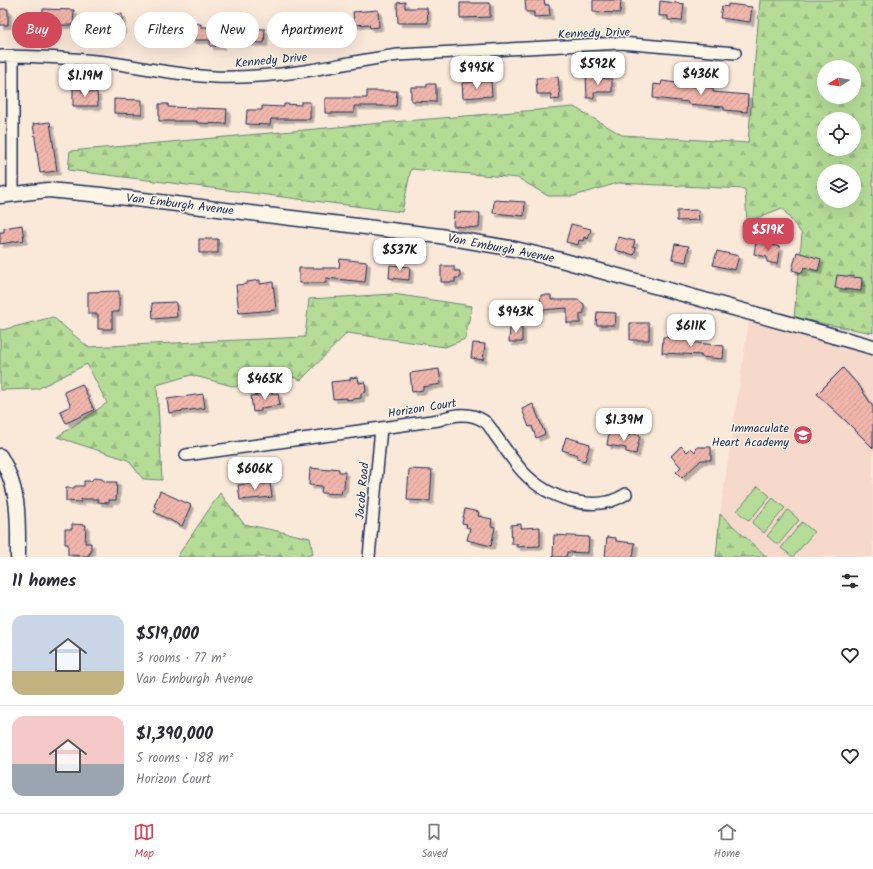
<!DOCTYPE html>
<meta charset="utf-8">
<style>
:root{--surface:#fff;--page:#f2f2f3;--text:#2b2b33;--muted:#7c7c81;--line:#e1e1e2;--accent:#d1495b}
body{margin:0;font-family:Kalam,sans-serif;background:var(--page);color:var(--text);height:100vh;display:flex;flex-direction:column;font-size:15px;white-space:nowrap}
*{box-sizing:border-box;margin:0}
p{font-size:13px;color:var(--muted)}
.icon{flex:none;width:22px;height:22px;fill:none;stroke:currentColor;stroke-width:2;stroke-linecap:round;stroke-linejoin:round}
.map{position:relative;height:557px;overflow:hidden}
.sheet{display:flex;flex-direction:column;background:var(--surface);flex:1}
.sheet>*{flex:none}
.top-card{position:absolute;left:12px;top:12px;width:400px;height:36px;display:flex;gap:8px}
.needle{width:26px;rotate:259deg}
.buttons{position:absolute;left:817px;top:60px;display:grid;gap:8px}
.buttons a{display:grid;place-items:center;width:44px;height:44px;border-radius:50%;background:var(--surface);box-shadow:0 4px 16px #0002;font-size:20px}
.price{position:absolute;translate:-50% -34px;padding:0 9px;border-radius:8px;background:#fff;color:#222;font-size:13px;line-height:26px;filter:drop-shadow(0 1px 2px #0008)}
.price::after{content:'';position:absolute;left:50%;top:24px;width:12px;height:9px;margin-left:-6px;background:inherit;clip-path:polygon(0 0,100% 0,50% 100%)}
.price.active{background:var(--accent);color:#fff}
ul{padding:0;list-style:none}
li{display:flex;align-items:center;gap:12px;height:100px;padding:0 12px}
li+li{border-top:1px solid var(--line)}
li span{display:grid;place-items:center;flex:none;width:112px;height:80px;border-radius:12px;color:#555}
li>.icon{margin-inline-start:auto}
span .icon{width:48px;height:48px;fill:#fffc;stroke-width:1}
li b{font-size:17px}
h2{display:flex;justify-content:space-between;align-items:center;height:48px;padding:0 12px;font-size:17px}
.pill{padding:0 14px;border-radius:18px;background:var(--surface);box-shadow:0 4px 16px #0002;font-size:14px;line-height:36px}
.pill.active{background:var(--accent);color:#fff}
.dock{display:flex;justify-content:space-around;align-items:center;height:56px;border-top:1px solid var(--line);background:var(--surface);font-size:11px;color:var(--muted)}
.dock a{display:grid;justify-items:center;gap:2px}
.dock .active{color:var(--accent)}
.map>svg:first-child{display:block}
</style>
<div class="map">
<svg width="873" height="557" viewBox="0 0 873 557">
<defs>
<pattern id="forest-firs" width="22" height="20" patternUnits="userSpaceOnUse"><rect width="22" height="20" fill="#b5dc97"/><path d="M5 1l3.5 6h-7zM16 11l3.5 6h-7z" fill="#9bbd85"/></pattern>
<pattern id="building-hatch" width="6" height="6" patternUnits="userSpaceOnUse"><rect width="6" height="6" fill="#f1b6ab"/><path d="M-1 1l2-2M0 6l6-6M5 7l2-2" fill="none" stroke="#ce9d96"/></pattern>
<filter id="shadow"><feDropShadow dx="3.5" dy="3.5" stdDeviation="0" flood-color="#0004"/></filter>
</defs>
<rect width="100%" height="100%" fill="#fae8d9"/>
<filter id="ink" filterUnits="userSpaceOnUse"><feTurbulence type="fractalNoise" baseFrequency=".025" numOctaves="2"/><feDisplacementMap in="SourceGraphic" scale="8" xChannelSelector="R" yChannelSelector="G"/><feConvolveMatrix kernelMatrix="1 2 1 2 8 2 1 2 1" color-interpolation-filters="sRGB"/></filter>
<g filter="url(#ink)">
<!-- built -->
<path fill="#f7d9cb" d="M749,320L873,356V557H767L720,514Z"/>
<!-- forest -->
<path fill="url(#forest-firs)" stroke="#68867a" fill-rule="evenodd" d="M760,0H873V333L794,318L802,234L782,208L747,222L745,189L618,183L574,196H548L518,178L411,169L402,212L68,170L70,151L393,122L574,107L622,135L748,143ZM824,67H854V97H824ZM824,119H854V149H824ZM824,171H854V201H824Z
M393,294L472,306L465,339L445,347L347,333L301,380L264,367L236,387L191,375L157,385L162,480L143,479L128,460L57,437L107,403L87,364L37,389L0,390V329L2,330L53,317L88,347L305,337L309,299Z
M220,493L244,524L310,538L313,554L304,557H177Z
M720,514L767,557H716Z"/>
<!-- green -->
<path fill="#b5dc97" stroke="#68867a" d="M758,486L770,496L749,521L737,511Z
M773,498L785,508L764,533L752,523Z
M788,510L799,520L778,545L767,536Z
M802,522L814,532L793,557L781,548Z"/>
<!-- building -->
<path fill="url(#building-hatch)" stroke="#1b2f5e" filter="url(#shadow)" d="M525,0H544L545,5H549L550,16L534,17V12H526Z
M593,0H621L620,13L593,12Z
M660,1L684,4L682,21L668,20V16H659Z
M405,2V8H427L428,23H398L397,3Z
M460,3H490V17L460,18Z
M728,4L752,7L750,22L720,18L722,6L728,7Z
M0,9H8V25H0Z
M43,9L74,10L73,25H43Z
M378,10L379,27L370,28L369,24L354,25L353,12Z
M122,14V31H112V28H96V15Z
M319,20L320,32L304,35L305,38L295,40L293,23Z
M147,23H175V36L166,35L165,38H146Z
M190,23L201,24V27H221V46H210V40H190Z
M235,28L265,29L264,43L234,42Z
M586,75H596V78L612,79V92H594V98H587Z
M558,77L560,99L551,100V94H537L536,78Z
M491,81L492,96L463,98L462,83Z
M662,81L677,83V85L713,88V92L748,95L747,112L724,110V107L688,104V102L653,98L654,84L661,85Z
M427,84H436V102L411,101V87H427Z
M73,89H82V92H97L98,106H73Z
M367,91H397L396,106H354V113H325V98H367Z
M114,99L142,100V114L114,113Z
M301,102H310V119H271L270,125L246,124L247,110H262V106L284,107V104L301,105Z
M159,104H168V107L227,109L226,124L197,123V121H159Z
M50,122L57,171L40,173L33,124Z
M494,200L525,202L524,216L493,213Z
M698,210L699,220L677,221V211Z
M454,212L480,213L479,228L453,226Z
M571,224L591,229L588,239L584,237L583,241L579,240L578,245L566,242Z
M22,225L24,240L0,244V232H4V228Z
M618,237L635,241L633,247L636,248L634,255L615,250Z
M199,239H218V253H199Z
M756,241L780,247L777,264L767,262V257L754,254Z
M675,244L689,246L686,262L672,259Z
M717,251L739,256L735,270L713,265Z
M797,252L821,259L818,271L804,267L802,273L792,270Z
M340,259L367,262L365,282L326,278V283H299V268H339Z
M390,265L410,267L409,280L389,278Z
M441,266H454V271H460V278H455V282H441Z
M837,275L862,278L861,291L835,288Z
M260,280V284L273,282L276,310L239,313L236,285L247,284V282Z
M119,291V312H112V329H98V314H88V292Z
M541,295H551V300H578L584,304V313L580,314V323H567V308L540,310Z
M176,302L177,317L153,319L152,303Z
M597,312L616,313L615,325H596Z
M630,323H649V340H630Z
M510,326H522V342H509Z
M681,336H690V342L724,346L723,359L701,357V355L662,353L663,337L681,338Z
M473,343L485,344L483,360L471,358Z
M843,368L860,387L873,407V448L846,421L817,394Z
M439,369L441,384L423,387V390L412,392L410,373Z
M358,377L359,383L365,382L366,392L361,393V398L347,400V398L333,399L331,382L350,380V378Z
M82,384L94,410L66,423L60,411L71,406L64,392Z
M278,393L280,405L261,408V411L253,412L251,396Z
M203,394L205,408L169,413L167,399Z
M533,404L545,434L536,438L532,426L529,427L522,409Z
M609,432L629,436L630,433L640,435L636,454L626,452V448L607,445Z
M566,437L590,444L585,461L577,459L578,455L562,450Z
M681,446L687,452L691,448L695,452L697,447H711V460H701L682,478L676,472L681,467L671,456Z
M310,468L330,470L331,468L339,469V472H345L344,489H342L341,494L321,493L322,486L309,485Z
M409,469L432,470L430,501L407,500Z
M94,478L102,479L106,482H117L116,500H109V503L98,502V499H81V502L66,501V488H74L75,486H84V481H91Z
M262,482V484L270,483L272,497L240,500L238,485Z
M160,491L191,505L182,526L154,512L156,507L154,506Z
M465,509L479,512L478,516L492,519L491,526L495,527L491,546L467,540L470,528L466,527L467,524L462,523Z
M72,524L86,525L85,543H91V553H89V556L68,555V544H65V529H72Z
M521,524V528L540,527V546L517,547V544H512L511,525Z
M554,535L589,537L588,553L567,552L566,557H553Z
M607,537L616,538V541L635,543L633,557H605Z"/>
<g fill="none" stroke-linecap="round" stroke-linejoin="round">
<!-- minor casing -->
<g stroke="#1b2f5e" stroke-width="14">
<path id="minor" d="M0,56C35,56 71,58 106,62C142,67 178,75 215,77C247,78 279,75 311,70C340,65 369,59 398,55L621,43L735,53
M13,194V56
M186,455L439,420C454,414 470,412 484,421C488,423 492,430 495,435C504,447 513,461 523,472C547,498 594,515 626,494
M369,557L381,428"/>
</g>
<!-- major casing -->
<g stroke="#1b2f5e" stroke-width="17">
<path id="major" d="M0,196L48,190L102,195L440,236L515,249L561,260L873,347
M0,456C20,490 18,518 18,557"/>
</g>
<!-- minor -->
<use href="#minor" stroke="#fcf5e5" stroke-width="11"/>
<!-- major -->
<use href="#major" stroke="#fcf5e5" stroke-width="14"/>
</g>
</g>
<!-- icons -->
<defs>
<g id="school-disc" transform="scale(1)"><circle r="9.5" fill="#d1495b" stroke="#fcf5e5"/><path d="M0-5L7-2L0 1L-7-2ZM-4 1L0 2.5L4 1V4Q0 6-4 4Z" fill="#fff"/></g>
</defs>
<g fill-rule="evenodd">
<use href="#school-disc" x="803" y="435"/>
</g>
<g text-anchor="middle" stroke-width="3" stroke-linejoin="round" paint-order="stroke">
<!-- street labels -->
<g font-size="12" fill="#1b2f5e" stroke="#fcf5e5">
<text transform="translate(594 33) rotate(-2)" y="4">Kennedy Drive</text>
<text transform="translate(271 60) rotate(-5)" y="4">Kennedy Drive</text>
<text transform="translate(180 204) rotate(7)" y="4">Van Emburgh Avenue</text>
<text transform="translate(501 248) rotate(11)" y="4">Van Emburgh Avenue</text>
<text transform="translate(422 408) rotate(-9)" y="4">Horizon Court</text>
<text transform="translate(362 491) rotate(-85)" y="4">Jacob Road</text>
</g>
<!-- poi labels -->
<g font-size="12" fill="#1b2f5e" stroke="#fcf5e5" text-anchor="end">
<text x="789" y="432">Immaculate<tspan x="789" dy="14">Heart Academy</tspan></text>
</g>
</g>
</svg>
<div class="buttons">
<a><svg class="needle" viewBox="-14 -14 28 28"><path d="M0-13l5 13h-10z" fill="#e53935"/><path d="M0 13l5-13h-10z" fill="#7c7c81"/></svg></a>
<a><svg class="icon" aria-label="locate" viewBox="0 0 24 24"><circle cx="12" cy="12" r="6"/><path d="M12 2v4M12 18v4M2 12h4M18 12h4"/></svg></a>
<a><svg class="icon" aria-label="layers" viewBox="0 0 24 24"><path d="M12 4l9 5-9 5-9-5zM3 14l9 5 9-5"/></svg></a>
</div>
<b class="price" style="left:598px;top:86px">$592K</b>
<b class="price" style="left:477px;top:90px">$995K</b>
<b class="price" style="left:701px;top:96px">$436K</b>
<b class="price" style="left:85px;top:98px">$1.19M</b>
<b class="price active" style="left:768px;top:252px">$519K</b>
<b class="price" style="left:400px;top:272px">$537K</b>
<b class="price" style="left:516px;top:334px">$943K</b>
<b class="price" style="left:691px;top:348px">$611K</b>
<b class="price" style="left:265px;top:401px">$465K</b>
<b class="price" style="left:624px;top:442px">$1.39M</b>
<b class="price" style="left:255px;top:491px">$606K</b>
<div class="top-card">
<a class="pill active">Buy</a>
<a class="pill">Rent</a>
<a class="pill">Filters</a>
<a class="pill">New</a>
<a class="pill">Apartment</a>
</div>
</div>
<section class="sheet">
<h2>11 homes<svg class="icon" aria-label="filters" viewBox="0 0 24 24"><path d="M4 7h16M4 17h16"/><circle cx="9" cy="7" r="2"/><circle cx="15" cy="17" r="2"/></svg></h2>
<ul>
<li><span style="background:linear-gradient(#c9d6e8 70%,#c2b280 0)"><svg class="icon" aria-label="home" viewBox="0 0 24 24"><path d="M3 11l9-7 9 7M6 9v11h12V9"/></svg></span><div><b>$519,000</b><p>3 rooms · 77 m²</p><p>Van Emburgh Avenue</p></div><svg class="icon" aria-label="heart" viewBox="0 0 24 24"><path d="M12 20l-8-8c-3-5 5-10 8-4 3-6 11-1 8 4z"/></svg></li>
<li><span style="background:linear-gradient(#f6c9c9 60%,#9aa5b1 0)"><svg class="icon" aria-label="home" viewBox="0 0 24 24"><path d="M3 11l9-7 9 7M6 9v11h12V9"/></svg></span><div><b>$1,390,000</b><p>5 rooms · 188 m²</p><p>Horizon Court</p></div><svg class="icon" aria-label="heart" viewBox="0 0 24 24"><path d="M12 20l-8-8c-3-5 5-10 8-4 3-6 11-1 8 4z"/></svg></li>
</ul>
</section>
<nav class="dock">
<a class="active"><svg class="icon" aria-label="map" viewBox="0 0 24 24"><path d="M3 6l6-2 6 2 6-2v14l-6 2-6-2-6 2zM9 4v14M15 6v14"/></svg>Map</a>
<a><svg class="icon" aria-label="saved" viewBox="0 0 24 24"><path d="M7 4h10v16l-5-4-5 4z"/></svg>Saved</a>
<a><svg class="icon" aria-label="home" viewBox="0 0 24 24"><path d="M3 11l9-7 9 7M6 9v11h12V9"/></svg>Home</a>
</nav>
